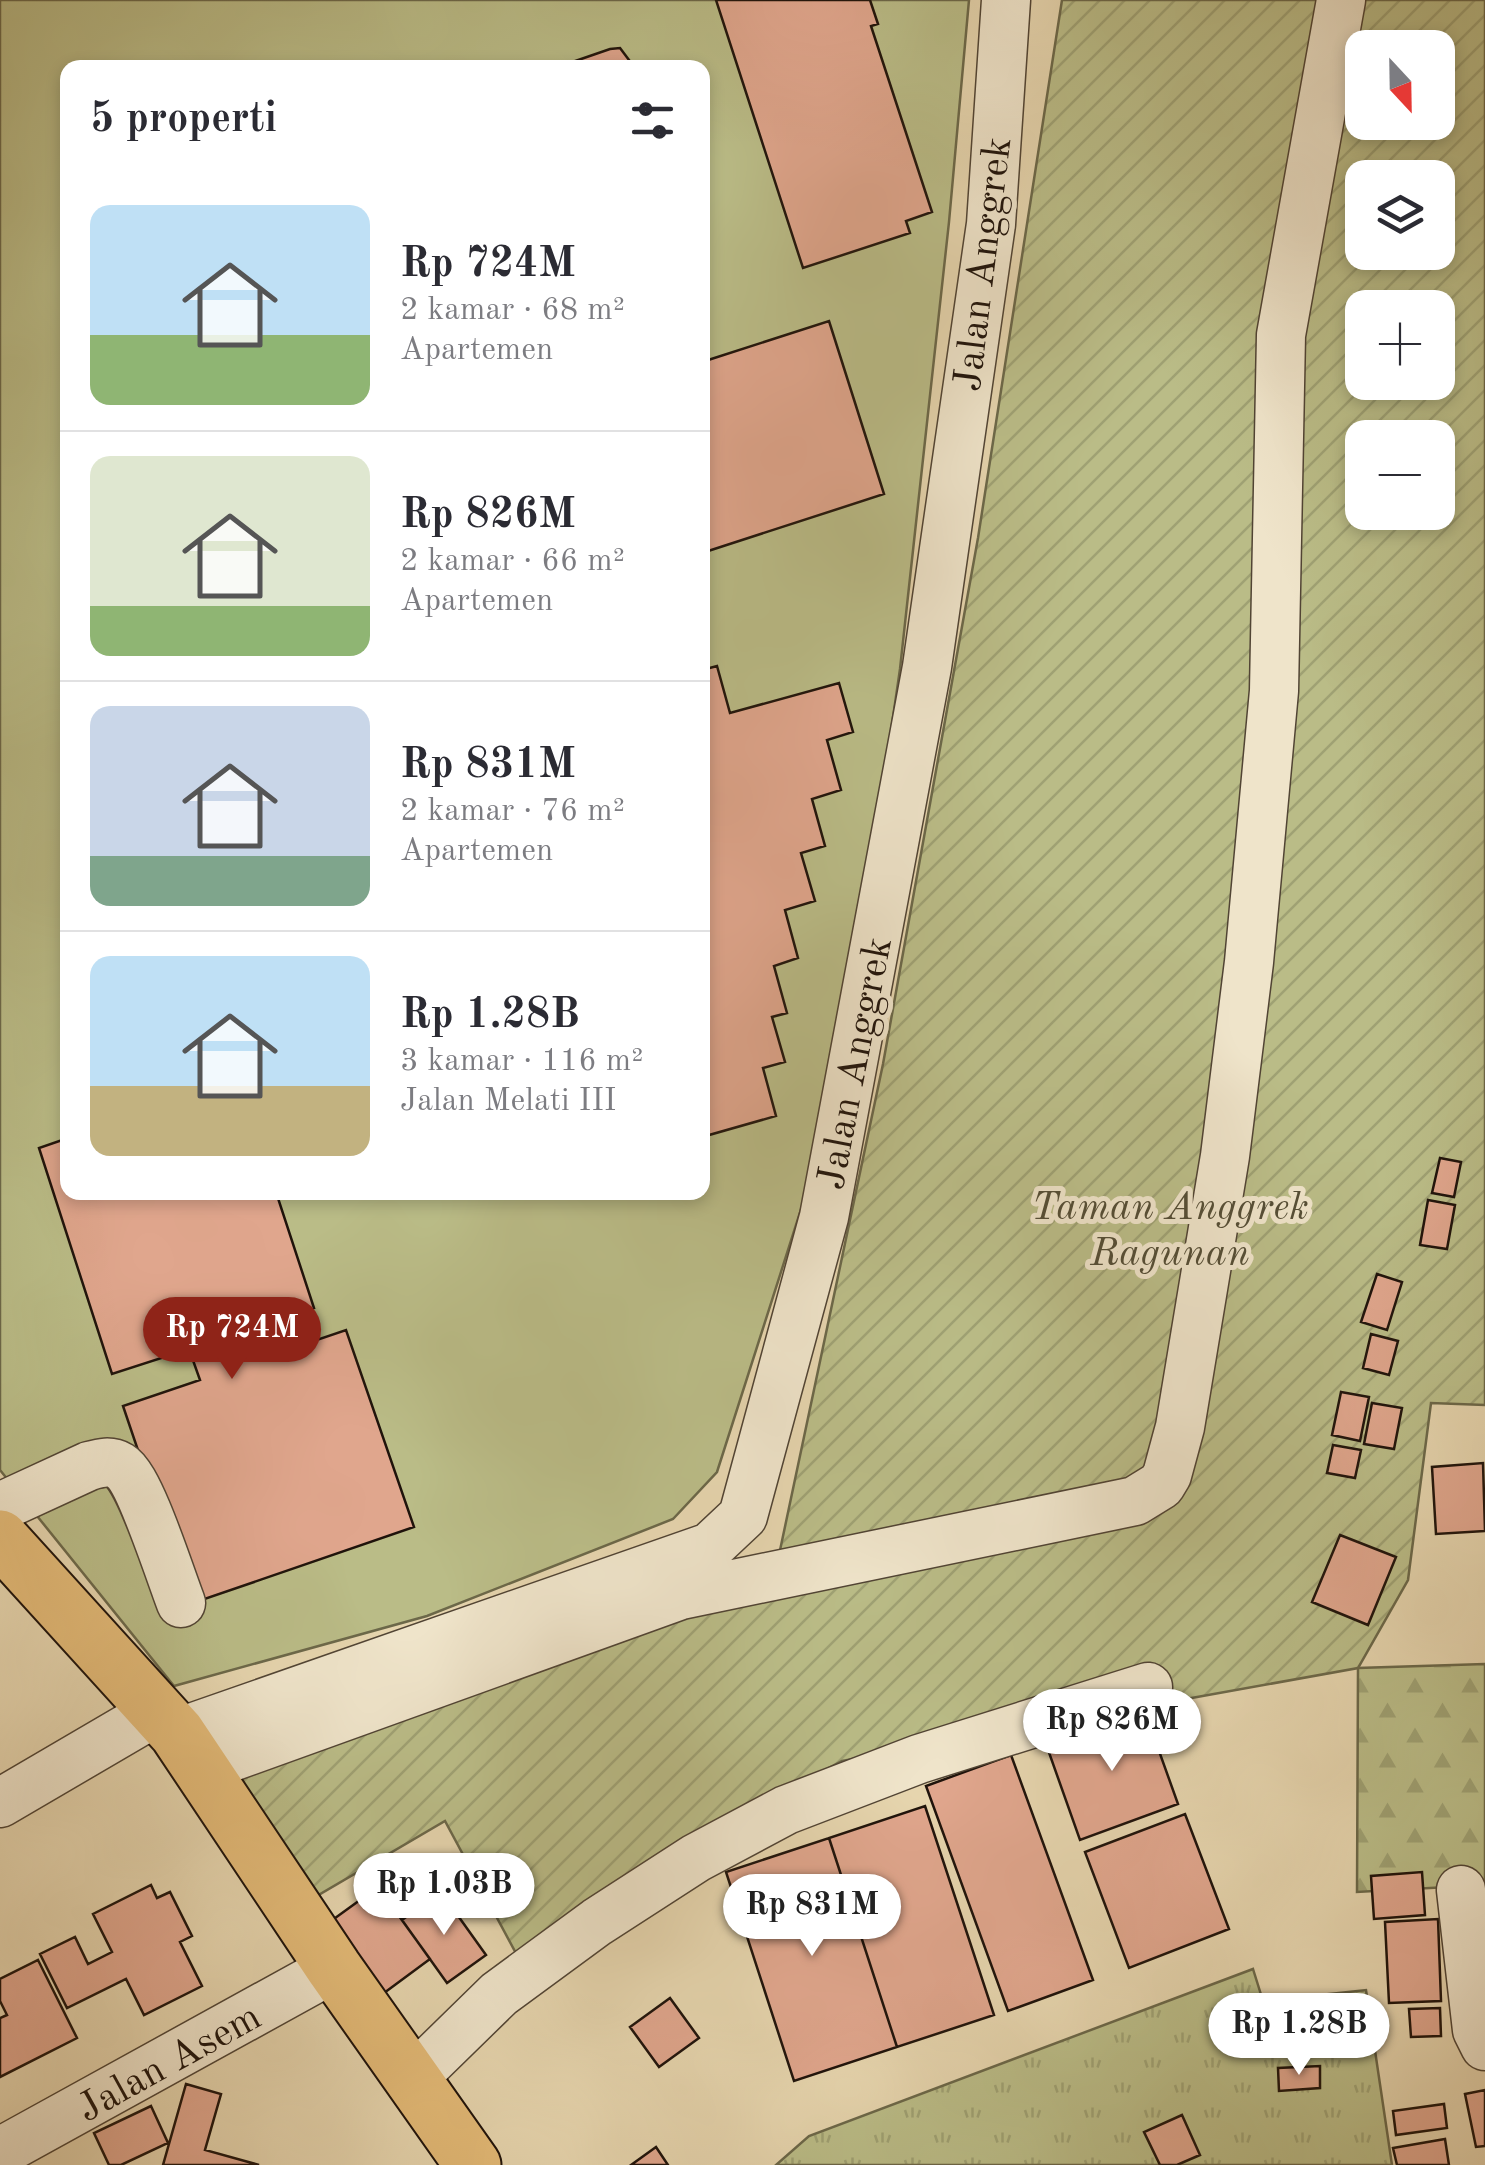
<!DOCTYPE html>
<html lang="id">
<meta charset="utf-8">
<style>
:root{--surface:#fff;--page:#f2f2f3;--text:#2b2b33;--muted:#7c7c81;--line:#e1e1e2;--accent:#8f2418}
body{margin:0;font-family:"Old Standard TT",serif;background:var(--page);color:var(--text);height:100vh;display:flex;flex-direction:column;font-size:38px;white-space:nowrap}
*{box-sizing:border-box;margin:0}
p{font-size:32px;color:var(--muted)}
.icon{flex:none;width:55px;height:55px;fill:none;stroke:currentColor;stroke-width:2;stroke-linecap:round;stroke-linejoin:round}
.map{position:relative;flex:1;overflow:hidden}
.drawer{position:absolute;left:60px;top:60px;width:650px;height:1140px;display:flex;flex-direction:column;background:var(--surface);border-radius:20px;box-shadow:0 5px 15px #0003}
.drawer>*{flex:none}
.needle{width:65px;rotate:158deg}
.tools{position:absolute;left:1345px;top:30px;display:grid;gap:20px}
.tools a{display:grid;place-items:center;width:110px;height:110px;border-radius:20px;background:var(--surface);box-shadow:0 5px 15px #0003;font-size:50px}
.price{position:absolute;translate:-50% -85px;padding:0 22px;border-radius:35px;background:#fff;color:#222;font-size:32px;line-height:65px;filter:drop-shadow(0 2px 5px #0008)}
.price::after{content:'';position:absolute;left:50%;top:60px;width:30px;height:22px;margin-left:-15px;background:inherit;clip-path:polygon(0 0,100% 0,50% 100%)}
.price.selected{background:var(--accent);color:#fff}
ul{padding:0;list-style:none}
li{display:flex;align-items:center;gap:30px;height:250px;padding:0 30px}
li+li{border-top:2px solid var(--line)}
li span{display:grid;place-items:center;flex:none;width:280px;height:200px;border-radius:20px;color:#555}
li>.icon{margin-inline-start:auto}
span .icon{width:120px;height:120px;fill:#fffc;stroke-width:1}
li b{font-size:42px}
h2{display:flex;justify-content:space-between;align-items:center;height:120px;padding:0 30px;font-size:42px}
.map>svg:first-child{display:block}
</style>
<div class="map">
<svg width="1485" height="2165" viewBox="0 0 1485 2165">
<defs>
<pattern id="grass-tufts" width="24" height="20" patternUnits="userSpaceOnUse" patternTransform="scale(2.5)"><rect width="24" height="20" fill="#babc87"/><path d="M3 7l-1-3M5 7V3M7 7l1-3M15 17l-1-3M17 17v-4M19 17l1-3" fill="none" stroke="#9fa173"/></pattern>
<pattern id="forest-firs" width="22" height="20" patternUnits="userSpaceOnUse" patternTransform="scale(2.5)"><rect width="22" height="20" fill="#babc87"/><path d="M5 1l3.5 6h-7zM16 11l3.5 6h-7z" fill="#9fa173"/></pattern>
<pattern id="garden-furrows" width="10" height="10" patternUnits="userSpaceOnUse" patternTransform="scale(2.5)"><rect width="10" height="10" fill="#babc87"/><path d="M-1 1l2-2M0 10L10 0M9 11l2-2" fill="none" stroke="#9fa173"/></pattern>
</defs>
<rect width="100%" height="100%" fill="#e6d5ae"/>
<filter id="stains"><feTurbulence type="fractalNoise" baseFrequency=".002" numOctaves="4"/><feColorMatrix values="0 0 0 0 .2 0 0 0 0 .09 0 0 0 0 .02 0 0 0 .5 -.17"/></filter>
<radialGradient id="worn" r=".72"><stop offset=".6" stop-color="#630" stop-opacity="0"/><stop offset="1" stop-color="#630" stop-opacity=".3"/></radialGradient>
<!-- grass -->
<path fill="url(#grass-tufts)" stroke="#6c6849" stroke-width="2.5" d="M1253,1969L1263,2001L1366,1990L1392,2165H776L809,2136Z"/>
<!-- forest -->
<path fill="url(#forest-firs)" stroke="#6c6849" stroke-width="2.5" d="M1485,1664V1885L1357,1892L1358,1668Z"/>
<!-- garden -->
<path fill="url(#garden-furrows)" stroke="#6c6849" stroke-width="2.5" fill-rule="evenodd" d="M1062,0H1485V1405L1431,1403L1408,1580L1358,1668L842,1761L705,1834L525,1970L445,1821L315,1897L210,1742L779,1555L883,1064L978,538ZM1362,48H1438V122H1362ZM1362,178H1438V252H1362ZM1362,308H1438V382H1362ZM1362,438H1438V512H1362Z"/>
<!-- pitch -->
<path fill="#babc87" stroke="#6c6849" stroke-width="2.5" fill-rule="evenodd" d="M0,0H969L949,222L900,669L858,959L812,1175L717,1472L673,1519L427,1616L174,1686L0,1470ZM68,68H702V1192H68Z"/>
<!-- building -->
<path fill="#e0a68d" stroke="#1f130b" stroke-width="2.5" d="M716,0H870L878,24L871,26L932,212L906,221L910,233L803,268Z
M620,48L635,68H555L610,49Z
M829,321L884,494L702,553V362Z
M717,666L730,713L839,683L853,732L827,740L841,790L812,799L825,846L801,853L815,901L785,910L798,958L774,966L787,1013L772,1017L785,1062L763,1068L776,1116L702,1137V670Z
M68,1138V1192H276L314,1308L301,1313L311,1342L346,1330L414,1527L190,1604L123,1406L200,1380L189,1349L112,1374L39,1148Z
M1440,1158L1461,1162L1454,1197L1432,1193Z
M1428,1200L1455,1205L1447,1249L1420,1245Z
M1377,1274L1402,1282L1387,1330L1361,1322Z
M1371,1334L1398,1341L1389,1375L1363,1368Z
M1341,1392L1369,1397L1360,1441L1332,1435Z
M1372,1403L1402,1408L1394,1449L1364,1444Z
M1333,1445L1361,1450L1355,1478L1327,1473Z
M1483,1463L1485,1531L1436,1534L1432,1467Z
M1340,1535L1396,1557L1368,1625L1312,1602Z
M1144,1709L1178,1804L1080,1840L1046,1744Z
M1011,1755L1093,1980L1008,2011L926,1786Z
M925,1806L994,2015L897,2047L829,1838Z
M1185,1814L1229,1929L1129,1968L1085,1852Z
M829,1838L897,2047L794,2081L726,1872Z
M1422,1872L1425,1915L1374,1919L1371,1876Z
M151,1885L157,1898L170,1892L192,1936L180,1942L202,1986L144,2015L126,1979L67,2008L40,1954L75,1937L88,1964L112,1952L93,1914Z
M378,1887L430,1959L384,1993L331,1921Z
M441,1892L486,1955L447,1983L402,1920Z
M1438,1919L1441,2001L1389,2003L1385,1922Z
M38,1960L77,2038L0,2077V2018L7,2015L0,2001V1979Z
M670,1998L699,2038L659,2067L630,2027Z
M1440,2008L1441,2036L1411,2037L1409,2009Z
M1320,2066V2088L1279,2091L1278,2068Z
M186,2084L221,2094L205,2150L259,2165H163Z
M1485,2090V2146L1476,2147L1465,2094Z
M1444,2104L1447,2128L1396,2135L1393,2111Z
M151,2106L168,2143L121,2165H109L94,2133Z
M1182,2115L1200,2155L1177,2165H1160L1144,2132Z
M1445,2139L1449,2165H1397L1393,2148Z
M656,2147L668,2165H631Z"/>
<g fill="none" stroke-linecap="round" stroke-linejoin="round">
<!-- minor casing -->
<g stroke="#514434" stroke-width="51">
<path id="minor" d="M0,1507L89,1466C100,1463 110,1460 120,1466C140,1478 170,1575 181,1603
M177,1733L710,1547L743,1516L824,1217L927,667L991,224L1006,0
M201,1768L681,1595L1135,1501L1161,1485L1167,1475L1180,1427L1225,1156L1249,962L1274,691L1281,335L1341,0
M0,1803L159,1710
M1461,1890L1477,2030L1485,2046
M412,2079L499,1994L597,1922L696,1858L786,1810L919,1759L1148,1687
M0,2152L334,1968"/>
</g>
<!-- major casing -->
<g stroke="#1f130b" stroke-width="59">
<path id="major" d="M0,1538L177,1733L334,1968L473,2165"/>
</g>
<!-- minor -->
<use href="#minor" stroke="#efe4ca" stroke-width="48"/>
<!-- major -->
<use href="#major" stroke="#e3ba77" stroke-width="55"/>
</g>
<g text-anchor="middle" stroke-width="10" stroke-linejoin="round" paint-order="stroke">
<!-- street labels -->
<g font-size="40" fill="#1f130b" stroke="#efe4ca">
<text transform="translate(981 264) rotate(-83)" y="14">Jalan Anggrek</text>
<text transform="translate(853 1063) rotate(-79)" y="14">Jalan Anggrek</text>
<text transform="translate(168 2061) rotate(-29)" y="14">Jalan Asem</text>
</g>
<!-- park labels -->
<g font-size="40" font-style="italic" fill="#554e36" stroke="#efe4ca">
<text x="1170" y="1219">Taman Anggrek<tspan x="1170" dy="46">Ragunan</tspan></text>
</g>
</g>
<rect width="100%" height="100%" filter="url(#stains)"/>
<rect width="100%" height="100%" fill="url(#worn)"/>
</svg>
<div class="tools">
<a><svg class="needle" viewBox="-14 -14 28 28"><path d="M0-13l5 13h-10z" fill="#e53935"/><path d="M0 13l5-13h-10z" fill="#7c7c81"/></svg></a>
<a><svg class="icon" aria-label="layers" viewBox="0 0 24 24"><path d="M12 4l9 5-9 5-9-5zM3 14l9 5 9-5"/></svg></a>
<a>+</a>
<a>−</a>
</div>
<b class="price selected" style="left:232px;top:1382px">Rp 724M</b>
<b class="price" style="left:1112px;top:1774px">Rp 826M</b>
<b class="price" style="left:444px;top:1938px">Rp 1.03B</b>
<b class="price" style="left:812px;top:1959px">Rp 831M</b>
<b class="price" style="left:1299px;top:2078px">Rp 1.28B</b>
<section class="drawer">
<h2>5 properti<svg class="icon" aria-label="filters" viewBox="0 0 24 24"><path d="M4 7h16M4 17h16"/><circle cx="9" cy="7" r="2"/><circle cx="15" cy="17" r="2"/></svg></h2>
<ul>
<li><span style="background:linear-gradient(#bfe0f5 65%,#8fb573 0)"><svg class="icon" aria-label="home" viewBox="0 0 24 24"><path d="M3 11l9-7 9 7M6 9v11h12V9"/></svg></span><div><b>Rp 724M</b><p>2 kamar · 68 m²</p><p>Apartemen</p></div></li>
<li><span style="background:linear-gradient(#dfe7d0 75%,#8fb573 0)"><svg class="icon" aria-label="home" viewBox="0 0 24 24"><path d="M3 11l9-7 9 7M6 9v11h12V9"/></svg></span><div><b>Rp 826M</b><p>2 kamar · 66 m²</p><p>Apartemen</p></div></li>
<li><span style="background:linear-gradient(#c9d6e8 75%,#7fa58c 0)"><svg class="icon" aria-label="home" viewBox="0 0 24 24"><path d="M3 11l9-7 9 7M6 9v11h12V9"/></svg></span><div><b>Rp 831M</b><p>2 kamar · 76 m²</p><p>Apartemen</p></div></li>
<li><span style="background:linear-gradient(#bfe0f5 65%,#c2b280 0)"><svg class="icon" aria-label="home" viewBox="0 0 24 24"><path d="M3 11l9-7 9 7M6 9v11h12V9"/></svg></span><div><b>Rp 1.28B</b><p>3 kamar · 116 m²</p><p>Jalan Melati III</p></div></li>
</ul>
</section>
</div>
